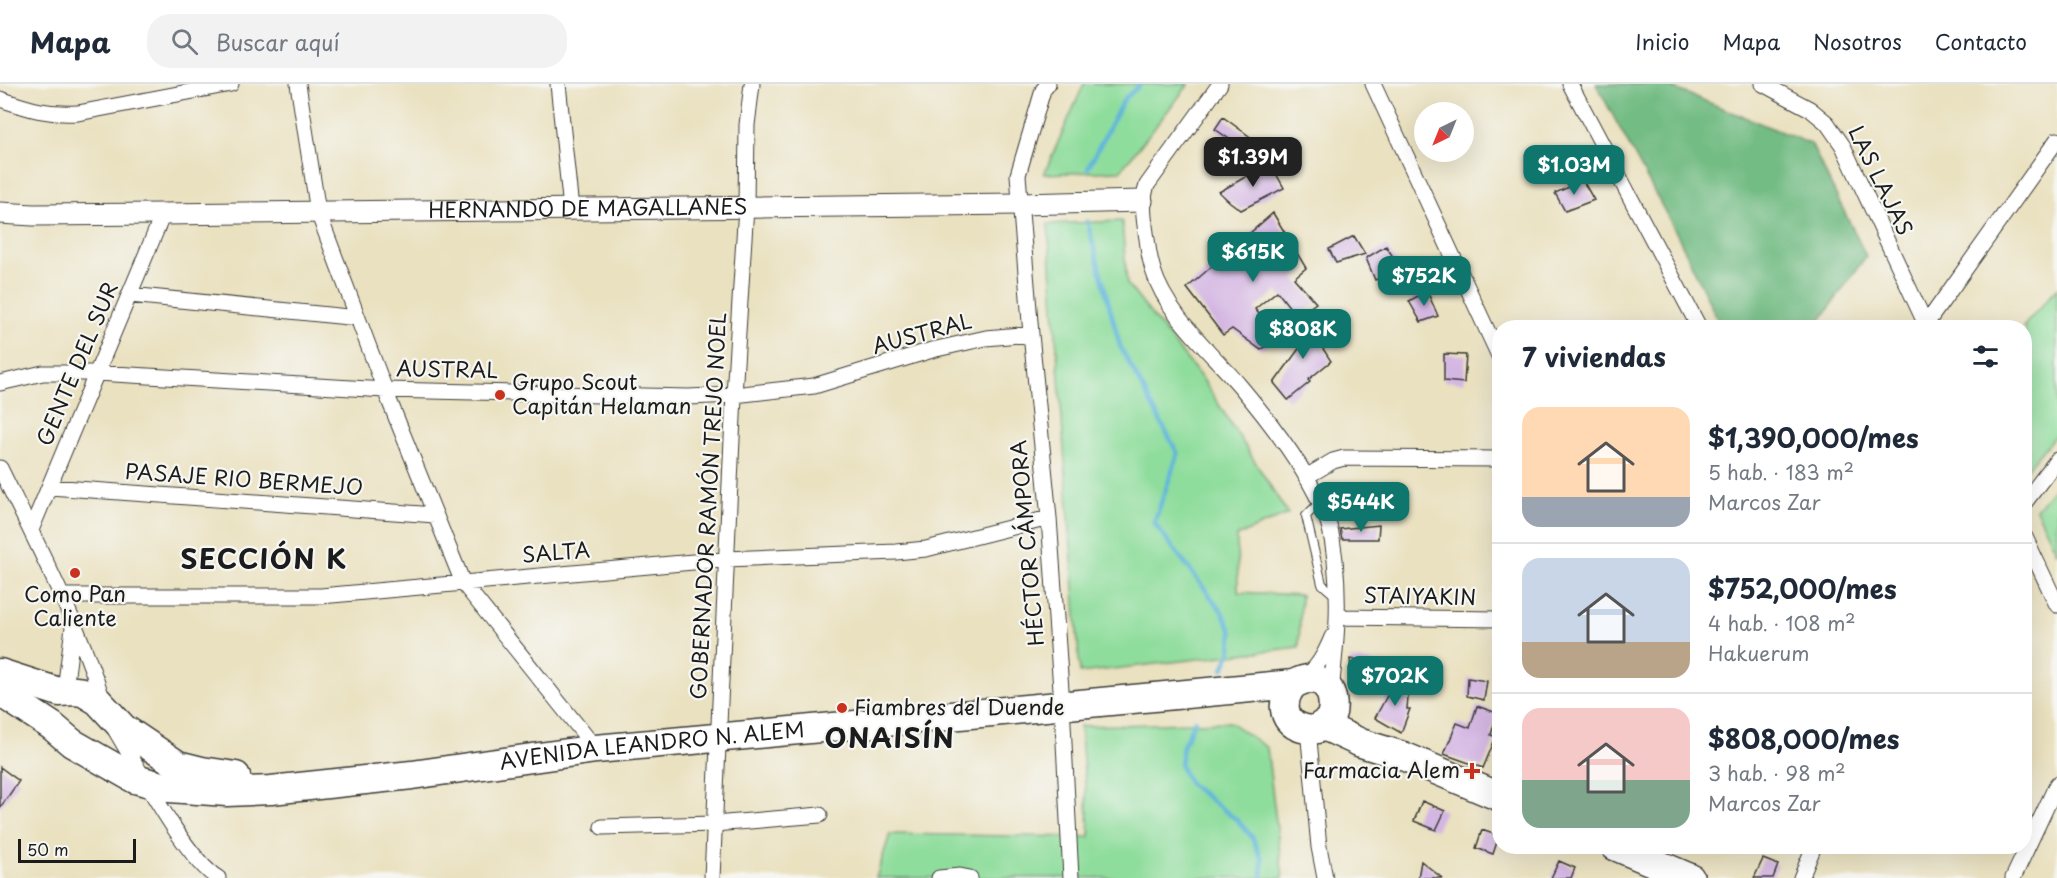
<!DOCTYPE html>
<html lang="es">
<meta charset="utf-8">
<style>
:root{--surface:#fff;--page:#f2f2f3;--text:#1f2937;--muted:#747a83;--line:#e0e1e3;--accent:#0f766e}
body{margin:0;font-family:"Playpen Sans",sans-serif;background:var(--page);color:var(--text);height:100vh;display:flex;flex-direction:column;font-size:22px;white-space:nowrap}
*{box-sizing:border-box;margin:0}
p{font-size:20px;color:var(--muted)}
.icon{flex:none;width:33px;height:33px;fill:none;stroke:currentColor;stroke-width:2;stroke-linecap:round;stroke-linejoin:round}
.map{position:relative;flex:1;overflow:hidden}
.panel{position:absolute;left:1492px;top:236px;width:540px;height:534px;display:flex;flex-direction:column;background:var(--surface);border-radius:24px;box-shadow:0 6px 24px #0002}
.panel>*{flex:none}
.needle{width:39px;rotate:223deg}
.buttons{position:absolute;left:1414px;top:18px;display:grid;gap:12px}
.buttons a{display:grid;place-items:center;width:60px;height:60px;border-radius:50%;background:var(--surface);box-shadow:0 6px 24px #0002;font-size:30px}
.scale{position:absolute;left:18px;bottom:15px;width:118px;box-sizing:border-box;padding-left:6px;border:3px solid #1c1c1c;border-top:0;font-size:16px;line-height:21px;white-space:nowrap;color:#1c1c1c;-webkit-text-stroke:4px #f6f6f2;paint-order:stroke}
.price{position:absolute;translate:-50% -51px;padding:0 14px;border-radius:12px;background:var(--accent);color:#fff;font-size:20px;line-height:39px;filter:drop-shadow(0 2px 3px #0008)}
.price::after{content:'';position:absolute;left:50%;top:36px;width:18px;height:14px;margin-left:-9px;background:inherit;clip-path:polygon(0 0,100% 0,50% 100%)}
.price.selected{background:#222;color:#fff}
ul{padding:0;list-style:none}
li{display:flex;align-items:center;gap:18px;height:150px;padding:0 30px}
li+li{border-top:2px solid var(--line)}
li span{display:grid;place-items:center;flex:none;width:168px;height:120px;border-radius:18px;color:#555}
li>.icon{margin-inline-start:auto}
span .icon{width:72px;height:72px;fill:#fffc;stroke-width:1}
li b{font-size:26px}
h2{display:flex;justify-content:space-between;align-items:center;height:72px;padding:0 30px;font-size:26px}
header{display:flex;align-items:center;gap:36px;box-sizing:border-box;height:84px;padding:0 30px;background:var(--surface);border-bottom:2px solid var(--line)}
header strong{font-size:28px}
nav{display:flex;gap:33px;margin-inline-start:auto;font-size:21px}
.search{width:420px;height:54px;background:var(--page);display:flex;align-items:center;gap:15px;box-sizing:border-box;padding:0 21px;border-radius:24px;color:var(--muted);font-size:22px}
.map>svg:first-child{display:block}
</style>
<header>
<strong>Mapa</strong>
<div class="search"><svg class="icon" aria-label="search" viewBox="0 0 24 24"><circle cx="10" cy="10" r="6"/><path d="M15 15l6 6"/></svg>Buscar aquí</div>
<nav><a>Inicio</a><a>Mapa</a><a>Nosotros</a><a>Contacto</a></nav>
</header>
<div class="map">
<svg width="2057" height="794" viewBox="0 0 2057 794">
<rect width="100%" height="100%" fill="#f6f6f2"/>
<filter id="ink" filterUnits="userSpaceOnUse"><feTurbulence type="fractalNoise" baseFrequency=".0167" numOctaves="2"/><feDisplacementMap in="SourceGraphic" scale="12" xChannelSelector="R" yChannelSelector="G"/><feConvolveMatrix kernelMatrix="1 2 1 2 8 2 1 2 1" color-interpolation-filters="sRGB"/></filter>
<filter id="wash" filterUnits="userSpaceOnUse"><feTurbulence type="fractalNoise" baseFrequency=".008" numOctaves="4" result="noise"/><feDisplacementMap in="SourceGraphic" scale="24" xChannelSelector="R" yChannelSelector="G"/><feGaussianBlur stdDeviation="1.35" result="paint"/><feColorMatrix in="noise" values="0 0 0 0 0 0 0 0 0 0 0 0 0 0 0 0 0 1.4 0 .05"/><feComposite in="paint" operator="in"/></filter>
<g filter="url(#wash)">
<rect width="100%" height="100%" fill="#eae1c0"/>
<!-- green -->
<path fill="#8fdd9c" stroke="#567c5c" stroke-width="1.5" d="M1084,0H1189L1120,87L1044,90Z
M1122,137L1127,200L1204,297L1288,430L1237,452L1238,508L1301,511L1299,563L1080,589L1048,140Z
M2057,204V349L2025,387V243H2023Z
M2057,400V469L2036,425Z
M1230,638L1267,664L1283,794H876L890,750L1090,753L1080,642Z"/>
<!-- forest -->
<path fill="#73bc84" stroke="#486c50" stroke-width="1.5" d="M1596,0H1663L1811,60L1866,172L1816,243H1721L1678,152Z"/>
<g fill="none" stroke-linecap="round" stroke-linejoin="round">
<!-- stream -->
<path stroke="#5eb5db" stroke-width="4.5" d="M1088,84L1124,15L1141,0
M1087,137L1120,262L1178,370L1154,439L1223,529L1232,549L1231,567L1223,585
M1195,636L1183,662L1180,679L1184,690L1191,701L1237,736L1252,753L1262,775V794"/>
</g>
<g id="blocks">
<!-- building -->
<path fill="#d4b6e3" d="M1223,33L1253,55L1245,66L1215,45Z
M1270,79L1284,104L1241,126L1230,118L1219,108Z
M1583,97L1594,116L1565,127L1555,109Z
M1273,129L1306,184L1294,194L1316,219L1297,233L1277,207L1255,225L1278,253L1261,266L1232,245L1223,251L1187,204Z
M1354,152L1365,170L1336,179L1329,165Z
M1386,162L1401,185L1375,196L1366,174Z
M1427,207L1438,232L1421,238L1409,217Z
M1305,235L1322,251L1316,254L1331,277L1308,296L1310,298L1288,316L1274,299L1301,262L1288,246Z
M1444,270L1466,271L1464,299L1444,297Z
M1379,441L1378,455H1342L1340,445Z
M1350,575L1385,580L1381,593L1351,587Z
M1468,594L1487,597L1484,616L1467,612Z
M1385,598L1409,601L1407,625H1410L1401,649L1375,634L1388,610Z
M1477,622L1497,629L1491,651L1496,653L1483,684L1444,670L1457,639L1470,644Z
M0,683L19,697L0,724Z
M1422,717L1445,727L1436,746L1414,737Z
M1482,746L1499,752L1493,770L1476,764Z
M1763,775L1778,781L1773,794H1754Z
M1421,777L1442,794H1418Z
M1559,777L1575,784L1571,794H1551Z"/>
</g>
</g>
<g filter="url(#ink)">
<use href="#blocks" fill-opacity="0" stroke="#3b3a35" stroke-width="1.5"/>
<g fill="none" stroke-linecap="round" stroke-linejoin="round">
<!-- lane casing -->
<g stroke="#3b3a35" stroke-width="10">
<path id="lane" d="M1320,418L1306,432L1322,500L1337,513"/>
</g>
<!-- street casing -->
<g stroke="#3b3a35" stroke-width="17">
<path id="street" d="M298,0L318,128L385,306L463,499L596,665
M558,0L571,125
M1048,0L1043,6L1018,91L1031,250L1049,434L1062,620L1071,794
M1220,0L1147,101C1141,119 1144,136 1147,155C1148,165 1150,176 1153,186C1166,230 1211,268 1240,302C1272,340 1310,389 1327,435C1332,448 1333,462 1335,476C1340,523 1336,561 1331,608
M1373,0L1500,274
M1570,0L1699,243
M1763,0L1810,25L1827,39L1843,62L1927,243
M0,15C29,25 48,31 78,29L231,0
M130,211L358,234
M1924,243L2057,56
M0,299L43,289H97L385,306L688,313L734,311L814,302L932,266L986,254L1031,250
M0,384C38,462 78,538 104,620
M1306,393L1333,377L1344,374L1500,375
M50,403L435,431
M2025,418L2057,376
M31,446L163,130
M2025,453L2057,521
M63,512H321L726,475L896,468L926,465L1049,434
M1339,533L1500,535
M1304,594C1318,583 1325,570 1332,553
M65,606L73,543
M1308,645L1319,763L1325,794
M116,647C136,680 187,777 218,794
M602,743L714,740L820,731
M712,794L734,311L746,123L747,41L752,0
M939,794L960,792L970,794
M1801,794L1814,762
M2013,794L2057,700"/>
</g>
<!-- secondary casing -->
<g stroke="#3b3a35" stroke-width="23">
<g id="secondary">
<path id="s1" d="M0,129L33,131L163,130L1020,120L1142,117"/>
</g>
</g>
<!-- highway casing -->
<g stroke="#3b3a35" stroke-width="31">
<g id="highway">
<path d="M0,589L59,608L75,607L83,608L98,617L123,644L178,681L202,687L236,692"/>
<path id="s2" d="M0,608L52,642L72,659L135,695L169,704L227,708L271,706L412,691L596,665L1294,600C1341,574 1347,658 1302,644C1280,638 1281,613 1294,600"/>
<path d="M1322,641L1361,659L1403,672L1500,713"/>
<path d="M1615,762L1690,794"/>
</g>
</g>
<!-- lane -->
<use href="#lane" stroke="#fff" stroke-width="8"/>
<!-- street -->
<use href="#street" stroke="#fff" stroke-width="15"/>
<!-- secondary -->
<use href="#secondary" stroke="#fff" stroke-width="21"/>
<!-- highway -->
<use href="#highway" stroke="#fff" stroke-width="28"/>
</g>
</g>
<!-- markers -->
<g fill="#c8321e" stroke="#f6f6f2" stroke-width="2">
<circle cx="500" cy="311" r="6"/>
<circle cx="75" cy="489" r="6"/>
<circle cx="842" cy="624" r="6"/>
<path d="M1469 678h6v6h6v6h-6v6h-6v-6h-6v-6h6z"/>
</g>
<g text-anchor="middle" stroke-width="4.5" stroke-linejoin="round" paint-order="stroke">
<!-- street labels -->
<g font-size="21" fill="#1c1c1c" stroke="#f6f6f2">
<text transform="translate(1880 97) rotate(64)" y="7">LAS LAJAS</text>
<text dy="7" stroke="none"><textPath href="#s1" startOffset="588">HERNANDO DE MAGALLANES</textPath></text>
<text transform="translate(922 250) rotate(-15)" y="7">AUSTRAL</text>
<text transform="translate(78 280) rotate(-67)" y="7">GENTE DEL SUR</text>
<text transform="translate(447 286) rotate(1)" y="7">AUSTRAL</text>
<text transform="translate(244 396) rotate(4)" y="7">PASAJE RIO BERMEJO</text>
<text transform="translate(709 422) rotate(-87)" y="7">GOBERNADOR RAMÓN TREJO NOEL</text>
<text transform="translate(1028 459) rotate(-95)" y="7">HÉCTOR CÁMPORA</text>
<text transform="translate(556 469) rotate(-5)" y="7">SALTA</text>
<text transform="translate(1420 513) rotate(1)" y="7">STAIYAKIN</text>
<text dy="7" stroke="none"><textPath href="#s2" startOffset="682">AVENIDA LEANDRO N. ALEM</textPath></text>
</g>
<!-- poi labels -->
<g font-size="21" fill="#1c1c1c" stroke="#f6f6f2" text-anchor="start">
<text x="512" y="306">Grupo Scout<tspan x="512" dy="24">Capitán Helaman</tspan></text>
<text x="75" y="518" text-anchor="middle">Como Pan<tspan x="75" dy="24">Caliente</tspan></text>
<text x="854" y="631">Fiambres del Duende</text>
<text x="1460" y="694" text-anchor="end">Farmacia Alem</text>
</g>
<!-- district labels -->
<g font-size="27" font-weight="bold" letter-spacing="1.5" fill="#1c1c1c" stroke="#f6f6f2">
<text x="264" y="485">SECCIÓN K</text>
<text x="890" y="664">ONAISÍN</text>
</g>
</g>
</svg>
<div class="buttons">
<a><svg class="needle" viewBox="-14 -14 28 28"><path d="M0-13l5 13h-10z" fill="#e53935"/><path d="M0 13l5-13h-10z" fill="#747a83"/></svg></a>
</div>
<div class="scale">50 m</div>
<b class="price selected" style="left:1253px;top:104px">$1.39M</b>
<b class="price" style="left:1574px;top:112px">$1.03M</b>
<b class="price" style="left:1253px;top:199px">$615K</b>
<b class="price" style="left:1424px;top:223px">$752K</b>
<b class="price" style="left:1303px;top:276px">$808K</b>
<b class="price" style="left:1361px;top:449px">$544K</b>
<b class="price" style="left:1395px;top:623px">$702K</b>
<section class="panel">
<h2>7 viviendas<svg class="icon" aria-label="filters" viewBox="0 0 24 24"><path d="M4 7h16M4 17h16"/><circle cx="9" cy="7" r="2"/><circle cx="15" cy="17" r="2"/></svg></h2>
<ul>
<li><span style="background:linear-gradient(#ffd9b3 75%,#9aa5b1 0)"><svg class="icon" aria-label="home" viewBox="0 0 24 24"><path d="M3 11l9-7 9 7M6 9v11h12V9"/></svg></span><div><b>$1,390,000/mes</b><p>5 hab. · 183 m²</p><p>Marcos Zar</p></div></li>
<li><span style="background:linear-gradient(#c9d6e8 70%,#b9a48a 0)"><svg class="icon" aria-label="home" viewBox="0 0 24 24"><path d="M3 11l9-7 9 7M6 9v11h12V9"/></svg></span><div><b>$752,000/mes</b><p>4 hab. · 108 m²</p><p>Hakuerum</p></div></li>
<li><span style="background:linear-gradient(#f6c9c9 60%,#7fa58c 0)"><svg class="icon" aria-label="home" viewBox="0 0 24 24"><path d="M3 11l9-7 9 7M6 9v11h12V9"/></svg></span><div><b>$808,000/mes</b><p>3 hab. · 98 m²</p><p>Marcos Zar</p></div></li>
</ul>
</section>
</div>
